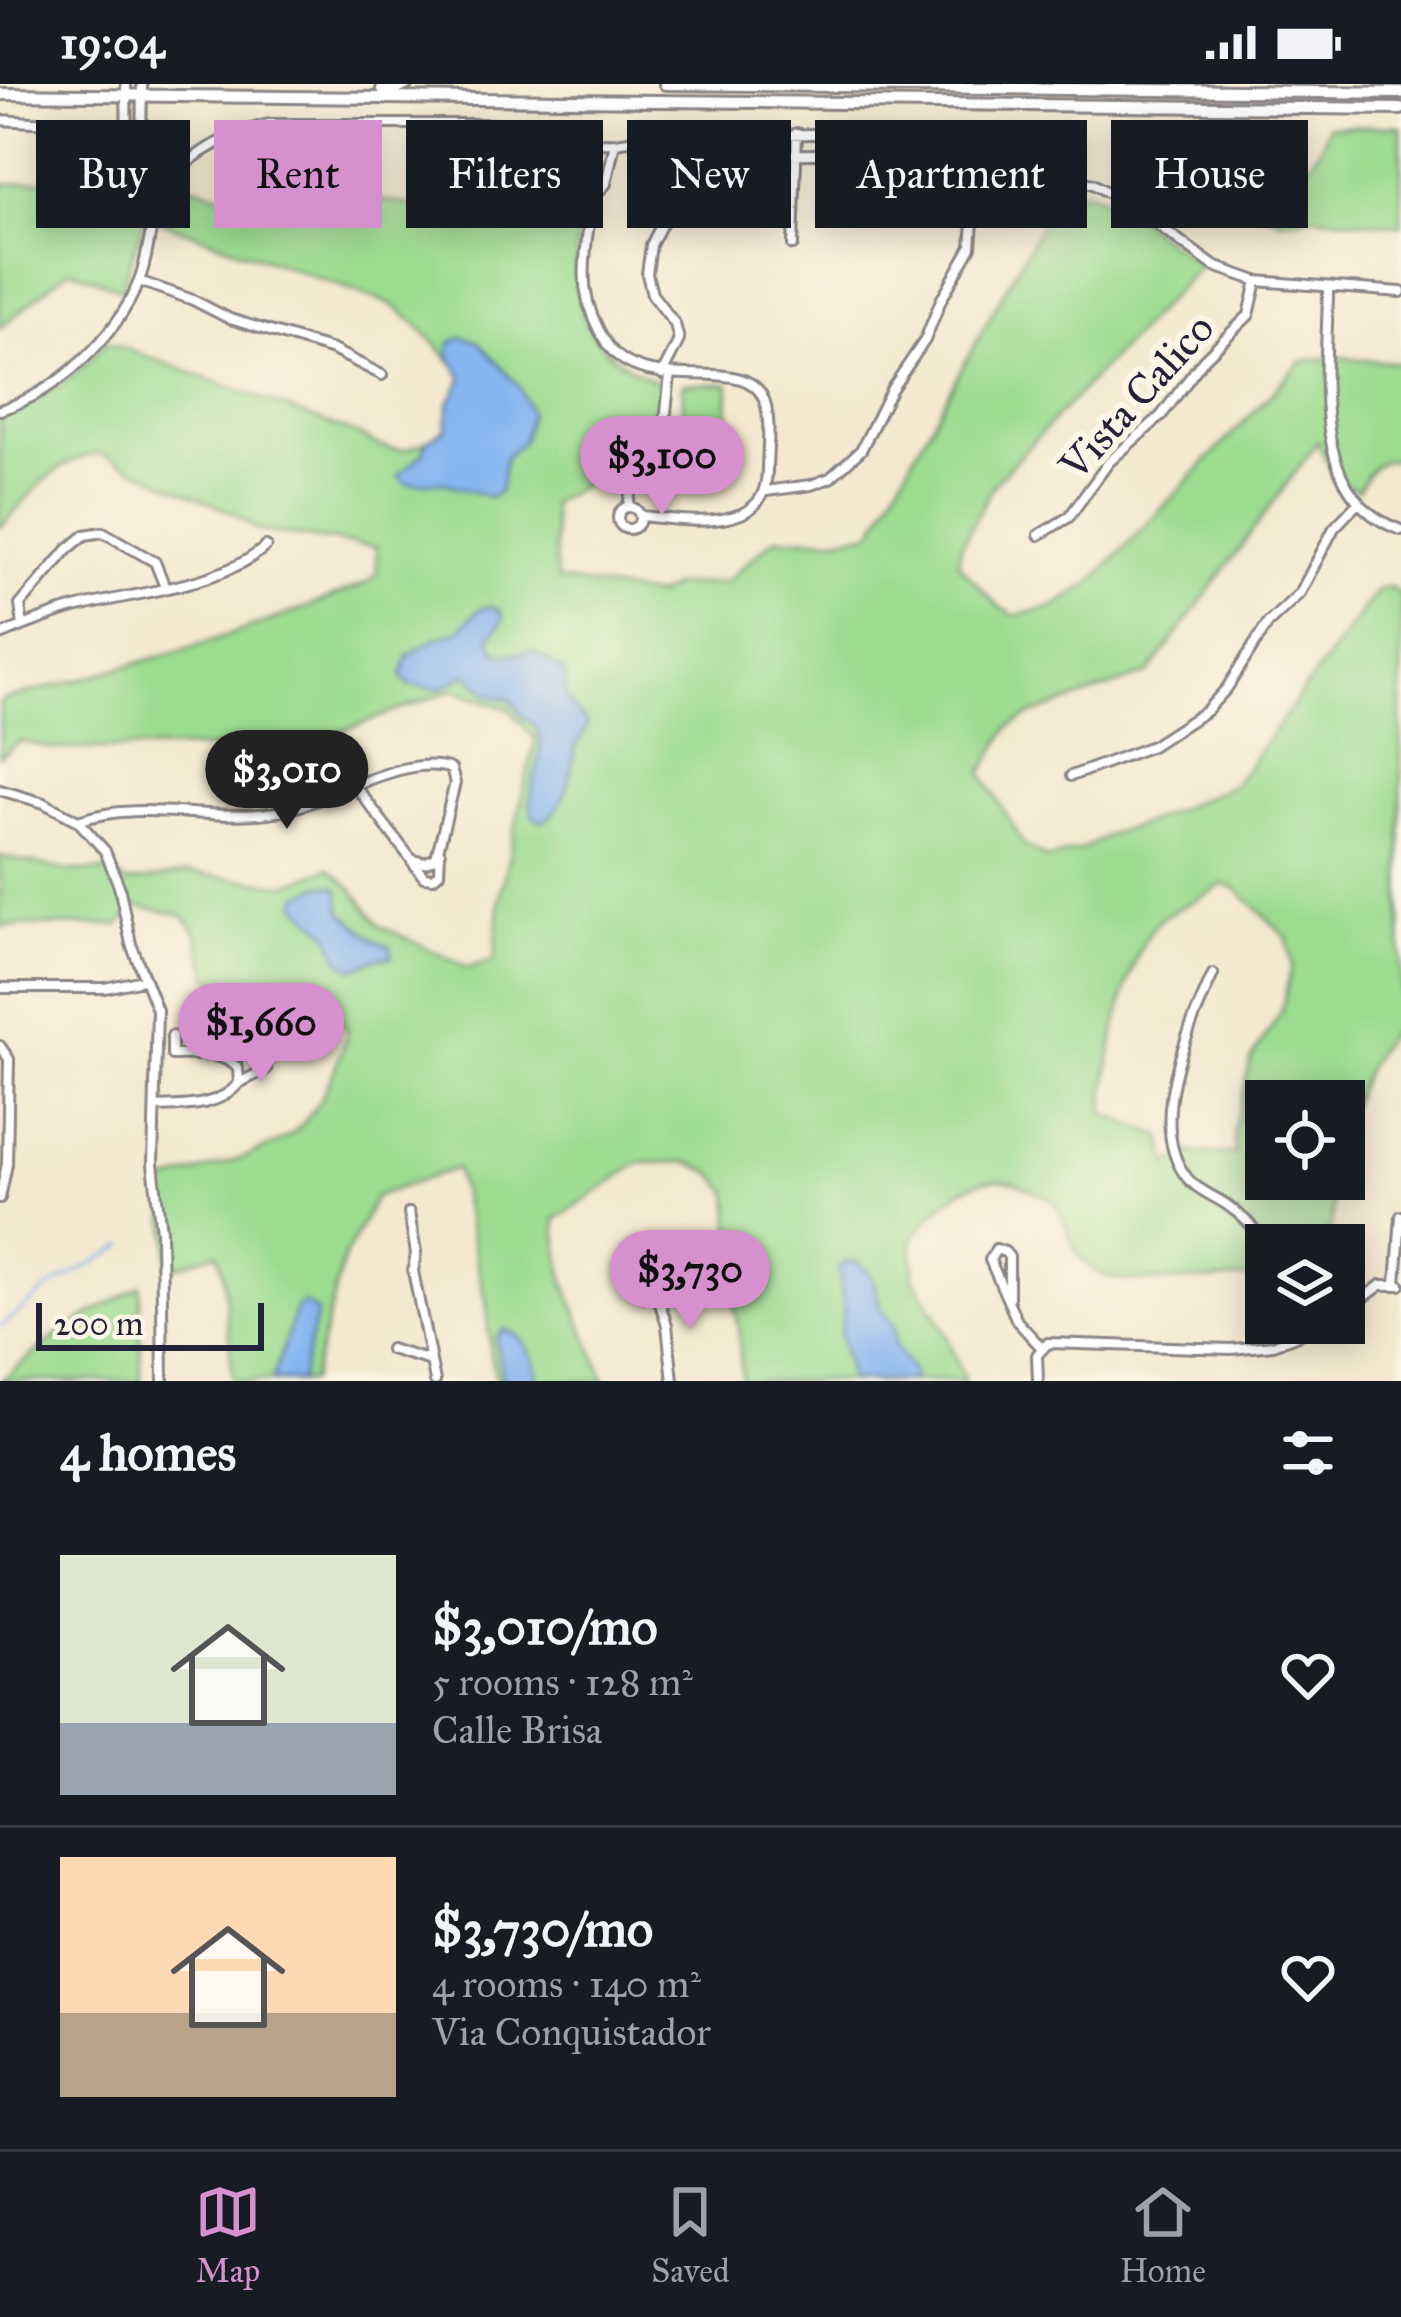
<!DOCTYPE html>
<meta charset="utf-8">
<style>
:root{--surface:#171b24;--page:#20242c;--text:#f1f3f6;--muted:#9ea1a6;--line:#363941;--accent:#d690ce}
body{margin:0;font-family:"IM FELL Great Primer",serif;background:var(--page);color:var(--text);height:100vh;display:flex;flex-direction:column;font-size:45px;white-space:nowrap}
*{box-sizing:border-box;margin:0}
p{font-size:39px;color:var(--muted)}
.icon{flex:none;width:66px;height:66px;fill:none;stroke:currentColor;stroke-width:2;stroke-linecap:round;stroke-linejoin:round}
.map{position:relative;height:1297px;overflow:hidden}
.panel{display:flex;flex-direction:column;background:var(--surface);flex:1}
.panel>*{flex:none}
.hud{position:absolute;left:36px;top:36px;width:1329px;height:108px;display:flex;gap:24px}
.controls{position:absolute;left:1245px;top:996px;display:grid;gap:24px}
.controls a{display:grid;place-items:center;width:120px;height:120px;border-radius:0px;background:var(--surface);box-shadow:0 6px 30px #0003;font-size:60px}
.scale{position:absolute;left:36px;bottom:30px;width:228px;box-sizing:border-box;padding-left:12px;border:6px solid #22223b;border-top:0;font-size:33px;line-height:42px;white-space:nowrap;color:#22223b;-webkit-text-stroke:9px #fcf5e5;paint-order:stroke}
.price{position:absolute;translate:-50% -102px;padding:0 27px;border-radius:42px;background:var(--accent);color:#111;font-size:39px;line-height:78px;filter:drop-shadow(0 3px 6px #0008)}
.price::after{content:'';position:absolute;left:50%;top:72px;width:36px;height:27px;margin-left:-18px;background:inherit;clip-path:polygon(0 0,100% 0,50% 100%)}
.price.current{background:#222;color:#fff}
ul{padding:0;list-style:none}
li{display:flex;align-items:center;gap:36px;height:300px;padding:0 60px}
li+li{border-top:3px solid var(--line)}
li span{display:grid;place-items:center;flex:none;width:336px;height:240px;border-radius:0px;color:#555}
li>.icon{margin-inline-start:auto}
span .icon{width:144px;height:144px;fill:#fffc;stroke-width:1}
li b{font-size:51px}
h2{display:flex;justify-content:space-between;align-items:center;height:144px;padding:0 60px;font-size:51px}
.pill{padding:0 42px;border-radius:0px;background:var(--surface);box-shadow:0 6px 30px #0003;font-size:42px;line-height:108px}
.pill.current{background:var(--accent);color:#111}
.status{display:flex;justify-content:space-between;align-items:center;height:84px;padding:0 60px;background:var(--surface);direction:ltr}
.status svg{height:33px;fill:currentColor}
.tabs{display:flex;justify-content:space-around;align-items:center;height:168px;border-top:3px solid var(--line);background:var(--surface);font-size:33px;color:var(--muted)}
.tabs a{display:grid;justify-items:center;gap:6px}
.tabs .current{color:var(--accent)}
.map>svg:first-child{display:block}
</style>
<div class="status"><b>19:04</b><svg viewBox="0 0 49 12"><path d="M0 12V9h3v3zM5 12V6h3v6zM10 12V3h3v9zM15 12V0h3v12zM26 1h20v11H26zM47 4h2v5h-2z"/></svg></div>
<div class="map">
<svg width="1401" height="1297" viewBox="0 0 1401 1297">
<rect width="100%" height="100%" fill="#fcf5e5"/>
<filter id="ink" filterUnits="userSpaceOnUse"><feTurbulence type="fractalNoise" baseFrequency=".00833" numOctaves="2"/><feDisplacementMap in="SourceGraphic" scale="24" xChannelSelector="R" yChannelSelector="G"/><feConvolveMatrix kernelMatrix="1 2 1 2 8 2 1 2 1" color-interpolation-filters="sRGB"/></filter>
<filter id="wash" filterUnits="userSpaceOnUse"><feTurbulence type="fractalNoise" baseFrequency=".004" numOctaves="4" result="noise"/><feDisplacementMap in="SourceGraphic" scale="48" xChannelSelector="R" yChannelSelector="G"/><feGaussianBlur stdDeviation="2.7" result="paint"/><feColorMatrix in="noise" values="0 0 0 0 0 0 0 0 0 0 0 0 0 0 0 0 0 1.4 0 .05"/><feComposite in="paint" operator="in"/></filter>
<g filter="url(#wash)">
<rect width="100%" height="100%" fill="#f4e9d0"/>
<!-- green -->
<path fill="#9cdc91" stroke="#5f7f66" stroke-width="3" fill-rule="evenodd" d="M1328,42H1401V141L1315,132L1282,136L1262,129C1283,104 1324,74 1328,42Z
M93,86L148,105L153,112L121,205L70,185L0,244V101L56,95Z
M181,98L222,111L323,118L372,115L416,122L458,118L507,136L539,135L578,149C572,232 583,264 660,299L663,317L660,344L625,389L587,399L551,419L557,496L656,512L674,502L725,498L775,454H837L872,448L1033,155L1048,132L1083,106L1118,120L1200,181L994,399L961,462L958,479L999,523L1016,532L1055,522L1092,498L1302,277L1338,273L1401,279V377C1377,372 1368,387 1358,406L1334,395L1318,357L1149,589L1031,631L1009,643L982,689L1024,761L1047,775L1083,765L1112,749L1138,742L1234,701L1378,505L1391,503L1401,512V938C1372,965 1358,1002 1344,1039V1017H1266V1095H1335L1331,1144L1305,1161H1266V1191C1240,1196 1132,1201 1109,1193C1064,1179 1074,1138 1050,1115C1044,1110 1032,1107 1025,1103C977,1079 938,1120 912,1156L914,1194L943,1245L965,1297H742L738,1241L732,1217L736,1199L729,1108L713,1089L687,1078L639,1079L555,1136L563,1194L605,1297H497L490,1271L487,1222L456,1084L376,1112L343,1176L311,1297H233L223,1188L217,1168L167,1186L169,1154L161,1100C201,1086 251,1075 287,1053C319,1033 338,980 348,946L327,923L228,905L209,892L196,847L182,831L135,822L120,841L0,842V772L68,787H107L127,799L189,789L287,801L329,784L352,804L379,841L469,884L495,875L500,812L535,655L509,625L453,606L328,652L264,664L53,665L21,657L0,672V617C127,583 246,551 367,499L377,489L376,463L257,446L237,431L102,370C58,371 28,414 0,444V332C44,316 77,294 106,257L359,351C396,375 410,368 445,345L450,317L463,298L462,289L417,240L391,220L159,137ZM1222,800L1237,805L1287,854L1292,882L1281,928L1251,976L1234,1047L1235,1070L1183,1069L1184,1074L1169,1080L1162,1053L1105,1030C1103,989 1127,868 1157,839C1176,821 1203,817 1222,800Z
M683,300H729L728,343L683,342Z
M140,1202L141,1297H0L64,1246Z"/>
<!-- water -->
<path fill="#86b5f1" stroke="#546c96" stroke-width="3" d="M463,253L479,258L520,304L530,329L523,357L505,374L500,407L491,413L442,398L407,400L398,392L422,370L428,356L446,345L450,317L463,294L449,272L450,259Z
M492,522L501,528L503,536L490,554L495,566L506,571L533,567L558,583L565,590L566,615L587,640C584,650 578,658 575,667C570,692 566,724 543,738L533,733C523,701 552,671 535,641L523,633L510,615L491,612L467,590L440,605L409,601L402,592L408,572L436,554L457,548L481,524Z
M322,801L338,803L342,828L376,857L391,863L392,873L377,874L354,885L341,878L328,849L296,820L299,812Z
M849,1177L859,1179L872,1192L881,1225L894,1243V1261L911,1285L913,1297H850L840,1252L844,1226L838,1183Z
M303,1219L317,1228L300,1297H272L296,1225Z
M504,1245C525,1251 537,1276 537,1297H503L495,1254Z"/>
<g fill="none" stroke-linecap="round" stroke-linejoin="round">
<!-- stream -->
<path stroke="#86b5f1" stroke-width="3" d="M1139,108L1181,36
M0,1243L49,1204L125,1161"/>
</g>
</g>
<g filter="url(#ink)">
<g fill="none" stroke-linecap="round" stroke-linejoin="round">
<!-- minor casing -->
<g stroke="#8b8686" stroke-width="14">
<path id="minor" d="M0,36L64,40L79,52L94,74L110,86L164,109
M569,60C578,76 589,92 592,110C594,121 590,135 588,146C582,192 581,220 607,260C646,318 753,262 766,322C771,343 767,366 767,387C766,407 761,421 741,430C711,442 672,435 641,432
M108,83L149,87L175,95
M122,92L127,67L126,0
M953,93L973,63
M136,97L141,66L142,0
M593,113L606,100L615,59
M793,161L797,49
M139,197L193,216L230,235L333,266L382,291
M1328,204C1328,284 1305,413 1401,446
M662,290L679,256L675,240L652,210L647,190L651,161L670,124L707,90L733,76L755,71L879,69L925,78L953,93L974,126L971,163L941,216L925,256L891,306L861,366L830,394L811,401L766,407
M0,326C58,308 116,254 139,197C148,175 149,148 156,125C172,76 224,51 269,40H512L569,60L615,59L686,49L743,52L849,49L944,54L1038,86L1093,100L1135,124L1214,182L1257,197L1401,208
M628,422L635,383L664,347L670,291
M618 434a11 11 0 1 1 22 0a11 11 0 1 1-22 0Z
M1039,451L1069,433L1109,378L1161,332L1204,275L1249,231L1257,197
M23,542L20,521L68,465L85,451L103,448L155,478L165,503
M0,551C23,542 47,532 71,525C128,509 222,503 266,462
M1071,692L1152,662L1206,627L1227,604L1268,539L1300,509L1334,444L1358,419
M0,706L44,719L78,737L105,767L119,802L131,860L157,926L153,1080L161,1147L163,1297
M78,737C142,714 215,740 282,727C329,718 406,668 451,685L455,699L436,774L424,779L411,775L356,703
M412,777L424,793L433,794L439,789L440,769
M1213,890C1189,944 1144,1042 1188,1095C1197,1106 1216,1113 1227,1121C1242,1131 1256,1146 1267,1161
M0,904H105L143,896
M0,962L9,975L7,1080L0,1114
M227,972L260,970L267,974L266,985L239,999
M155,1023C184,1022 220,1023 239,999L238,984C221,967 194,971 172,971V952
M409,1129L416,1169L413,1187L435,1297
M630 1194a19 19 0 1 1 38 0a19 19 0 1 1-38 0Z
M1396,1200L1401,1132
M657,1211L667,1241L673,1297
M1009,1213V1173L1005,1168L996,1165L990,1176L1017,1237L1041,1263
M1344,1228L1381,1201H1400
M390,1265L431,1277
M1038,1297L1037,1271L1048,1259L1231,1265L1273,1261L1327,1239"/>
</g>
<!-- major casing -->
<g stroke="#8b8686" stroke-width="16">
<path id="major" d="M665,0L1401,9
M382,5H397L407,0
M0,10L1401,25"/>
</g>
<!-- minor -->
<use href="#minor" stroke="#fff" stroke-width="8"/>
<!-- major -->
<use href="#major" stroke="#fff" stroke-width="10"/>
</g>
</g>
<g text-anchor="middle" stroke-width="12" stroke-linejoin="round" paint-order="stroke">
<!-- street labels -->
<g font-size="42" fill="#22223b" stroke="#fcf5e5">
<text transform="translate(1136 312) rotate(-48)" y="15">Vista Calico</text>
</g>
</g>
</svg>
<div class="controls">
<a><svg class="icon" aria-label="locate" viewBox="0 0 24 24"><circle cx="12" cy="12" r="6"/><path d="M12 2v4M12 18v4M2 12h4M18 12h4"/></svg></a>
<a><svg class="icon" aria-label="layers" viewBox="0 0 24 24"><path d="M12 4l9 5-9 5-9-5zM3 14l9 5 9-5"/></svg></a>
</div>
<div class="scale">200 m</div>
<b class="price" style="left:662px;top:434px">$3,100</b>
<b class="price current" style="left:287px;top:748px">$3,010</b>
<b class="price" style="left:261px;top:1001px">$1,660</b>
<b class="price" style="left:690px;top:1248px">$3,730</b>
<div class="hud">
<a class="pill">Buy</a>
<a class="pill current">Rent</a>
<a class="pill">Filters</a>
<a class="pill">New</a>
<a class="pill">Apartment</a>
<a class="pill">House</a>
</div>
</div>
<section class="panel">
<h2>4 homes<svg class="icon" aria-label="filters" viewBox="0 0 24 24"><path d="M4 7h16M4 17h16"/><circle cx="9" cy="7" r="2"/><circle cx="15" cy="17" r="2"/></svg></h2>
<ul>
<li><span style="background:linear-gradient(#dfe7d0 70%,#9aa5b1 0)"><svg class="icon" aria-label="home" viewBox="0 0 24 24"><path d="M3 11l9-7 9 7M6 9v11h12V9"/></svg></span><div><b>$3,010/mo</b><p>5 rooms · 128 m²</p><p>Calle Brisa</p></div><svg class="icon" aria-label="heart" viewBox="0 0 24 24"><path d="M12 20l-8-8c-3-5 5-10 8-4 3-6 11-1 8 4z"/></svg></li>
<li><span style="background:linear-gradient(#ffd9b3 65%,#b9a48a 0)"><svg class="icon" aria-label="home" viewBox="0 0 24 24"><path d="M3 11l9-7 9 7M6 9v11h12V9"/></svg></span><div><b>$3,730/mo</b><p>4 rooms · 140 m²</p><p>Via Conquistador</p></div><svg class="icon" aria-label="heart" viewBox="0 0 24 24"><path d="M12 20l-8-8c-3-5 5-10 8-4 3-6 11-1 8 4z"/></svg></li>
</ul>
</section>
<nav class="tabs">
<a class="current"><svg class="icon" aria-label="map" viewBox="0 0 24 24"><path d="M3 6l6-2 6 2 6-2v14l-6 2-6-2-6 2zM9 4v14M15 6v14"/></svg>Map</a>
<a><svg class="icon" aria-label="saved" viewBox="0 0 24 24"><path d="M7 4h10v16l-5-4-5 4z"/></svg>Saved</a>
<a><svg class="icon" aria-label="home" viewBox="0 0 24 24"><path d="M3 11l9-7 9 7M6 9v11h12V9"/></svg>Home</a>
</nav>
